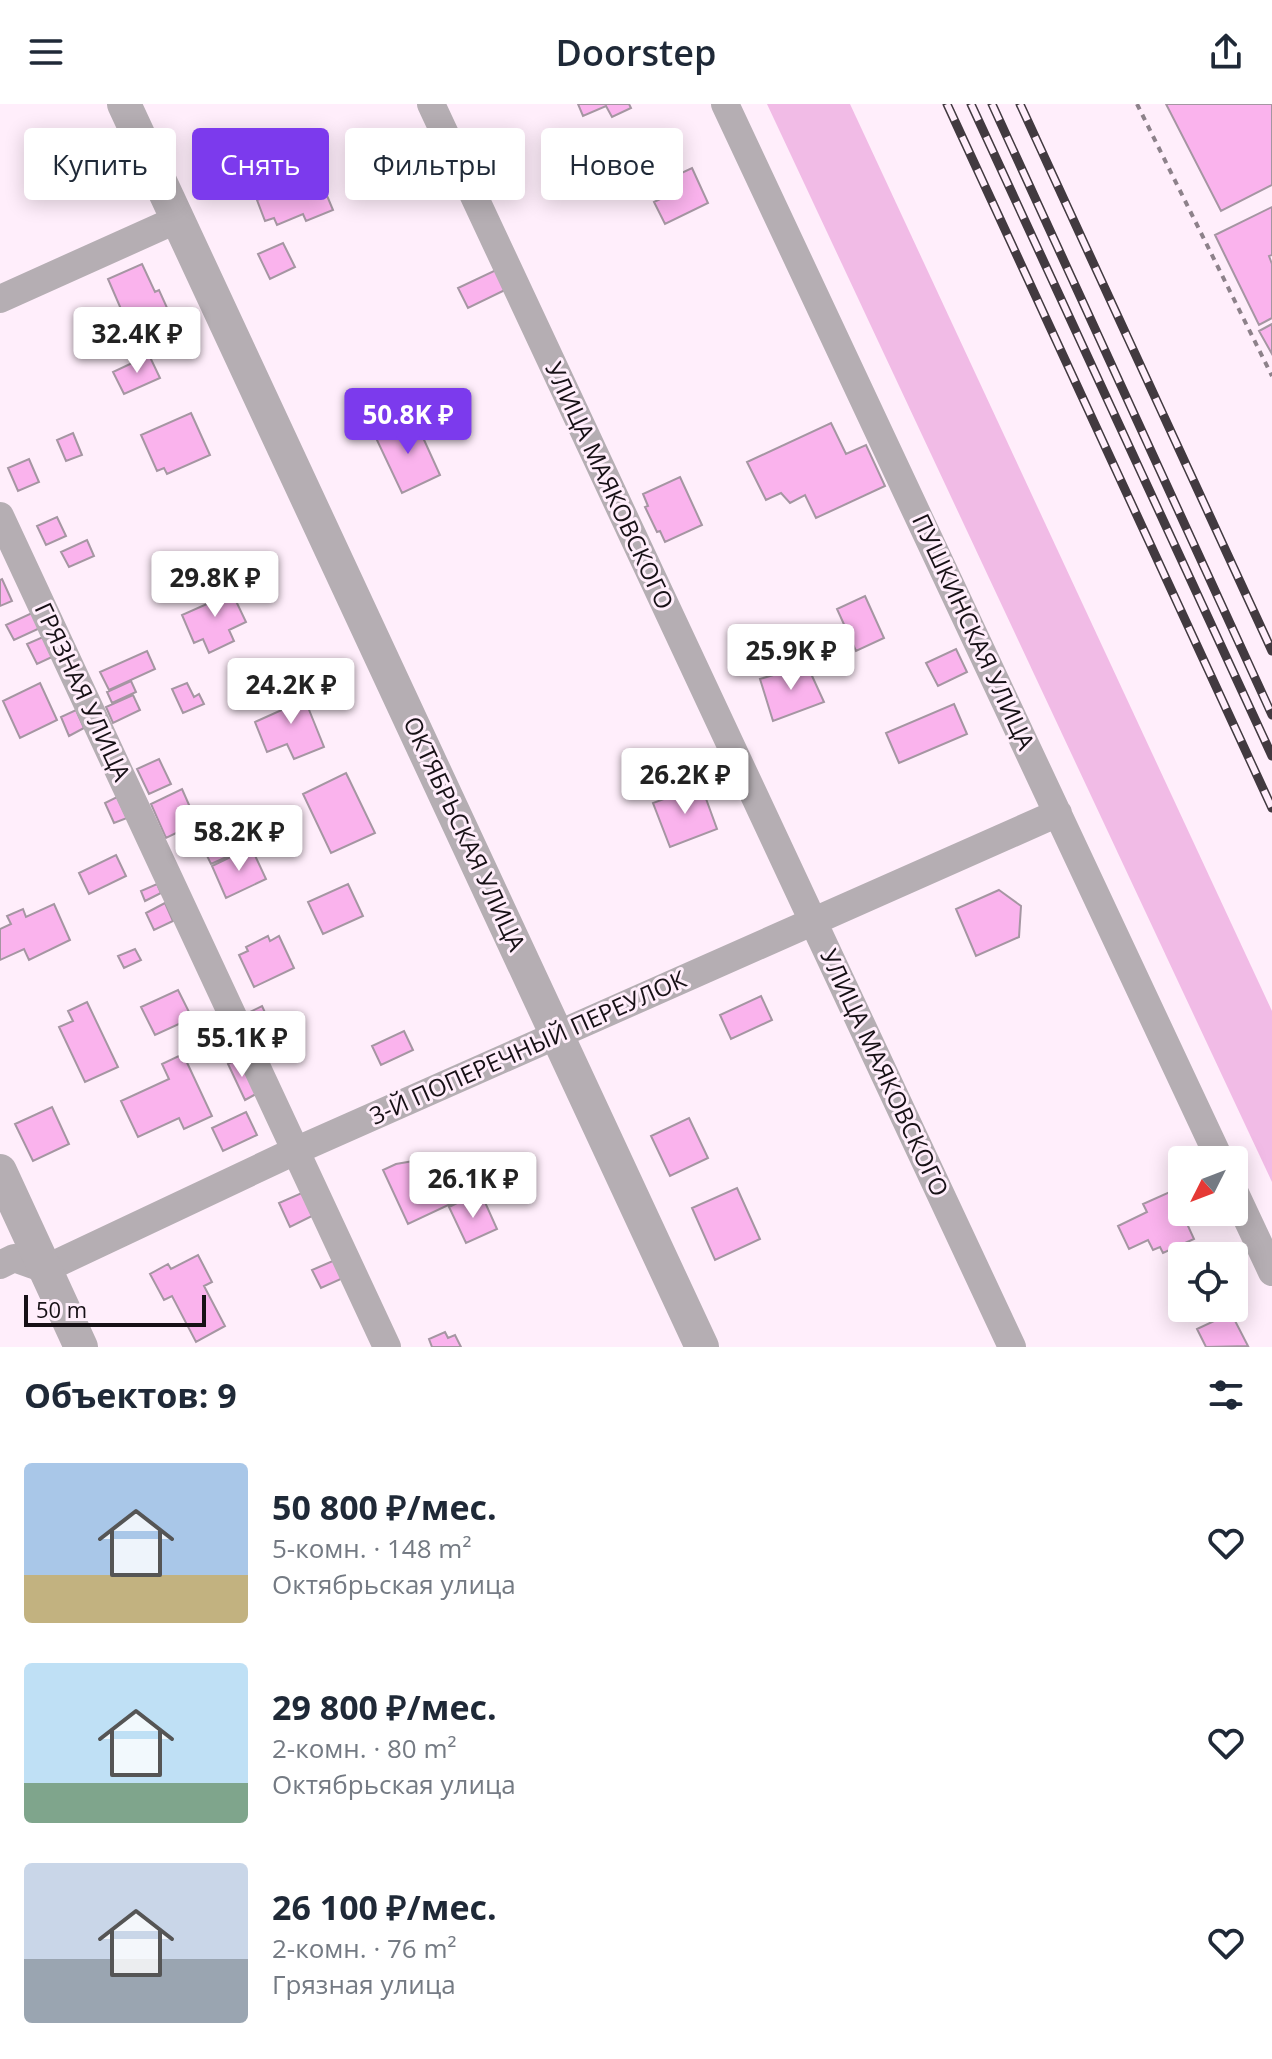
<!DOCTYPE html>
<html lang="ru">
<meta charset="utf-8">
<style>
:root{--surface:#fff;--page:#f6f6f7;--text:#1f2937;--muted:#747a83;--accent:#7c3aed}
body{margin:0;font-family:"Open Sans",sans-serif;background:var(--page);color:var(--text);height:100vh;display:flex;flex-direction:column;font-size:30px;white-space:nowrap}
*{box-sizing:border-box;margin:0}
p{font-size:26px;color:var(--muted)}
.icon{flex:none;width:44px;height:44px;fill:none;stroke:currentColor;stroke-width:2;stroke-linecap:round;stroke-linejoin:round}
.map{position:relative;height:1243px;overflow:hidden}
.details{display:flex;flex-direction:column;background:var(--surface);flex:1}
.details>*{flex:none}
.banner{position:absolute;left:24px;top:24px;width:800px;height:72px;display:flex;gap:16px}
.needle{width:52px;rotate:228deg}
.tools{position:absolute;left:1168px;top:1042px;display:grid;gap:16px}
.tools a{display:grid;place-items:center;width:80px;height:80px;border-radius:8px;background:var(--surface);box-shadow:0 4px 20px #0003;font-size:40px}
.scale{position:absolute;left:24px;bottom:20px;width:182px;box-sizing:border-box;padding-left:8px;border:4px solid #171116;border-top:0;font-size:22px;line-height:28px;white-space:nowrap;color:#171116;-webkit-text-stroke:6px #ffeefb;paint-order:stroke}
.price{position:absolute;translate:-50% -68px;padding:0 18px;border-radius:8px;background:#fff;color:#222;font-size:26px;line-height:52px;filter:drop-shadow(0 2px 4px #0008)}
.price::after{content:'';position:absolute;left:50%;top:48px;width:24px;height:18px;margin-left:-12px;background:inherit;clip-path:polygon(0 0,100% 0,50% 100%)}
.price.current{background:var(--accent);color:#fff}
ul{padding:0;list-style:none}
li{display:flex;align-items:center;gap:24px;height:200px;padding:0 24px}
li span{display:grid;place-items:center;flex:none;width:224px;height:160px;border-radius:8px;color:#555}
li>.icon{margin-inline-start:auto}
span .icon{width:96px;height:96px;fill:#fffc;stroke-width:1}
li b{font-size:34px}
h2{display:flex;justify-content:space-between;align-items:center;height:96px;padding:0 24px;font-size:34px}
.tag{padding:0 28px;border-radius:8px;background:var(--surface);box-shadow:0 4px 20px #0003;font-size:28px;line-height:72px}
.tag.current{background:var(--accent);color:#fff}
header{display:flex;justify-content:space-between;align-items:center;height:104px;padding:0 24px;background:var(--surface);font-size:36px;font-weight:600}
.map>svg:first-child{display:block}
</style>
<header><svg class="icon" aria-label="menu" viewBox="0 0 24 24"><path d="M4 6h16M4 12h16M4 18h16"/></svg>Doorstep<svg class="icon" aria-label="share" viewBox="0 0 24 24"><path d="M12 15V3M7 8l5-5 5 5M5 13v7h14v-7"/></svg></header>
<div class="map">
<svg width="1272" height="1243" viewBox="0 0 1272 1243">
<rect width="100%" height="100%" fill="#ffeefb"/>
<!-- green -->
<path fill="#f1bbe6" d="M767,0H850L1272,907V1078Z"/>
<!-- building -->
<path fill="#fab3ed" stroke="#a596a2" stroke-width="2" d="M578,0H629L631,4L612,13L606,2L583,12Z
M1166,0H1272V81L1221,107Z
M692,64L708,99L665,120L654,98L681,85L675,72Z
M313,73L318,84L323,82L333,106L306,117L303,110L277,121L274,114L265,117L257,96Z
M1272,103V151L1269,152L1272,160V214L1259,221L1215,131Z
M283,139L295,163L270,175L258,150Z
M142,160L155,188L159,186L168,206L154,212L155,216L106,238L96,216L121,205L108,175Z
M496,166L505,186L468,204L458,184Z
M1272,220V250L1259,227Z
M149,251L160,274L124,290L113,268Z
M191,309L210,351L167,370L164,364L157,367L141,331Z
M415,316L440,371L402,389L376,334Z
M831,319L846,350L866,341L885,382L816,414L805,391L790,399L781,389L766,396L747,358Z
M73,329L82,351L66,357L57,336Z
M29,355L39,378L18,387L8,364Z
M680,373L702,421L665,438L660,427L657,428L645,403L648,402L643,390Z
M57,413L66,432L46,441L37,422Z
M87,436L94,452L69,463L61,448Z
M2,475L12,497L0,502V476Z
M226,476L246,518L229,526L234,537L209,549L203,535L194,539L182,511L207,500L205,495L215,490L212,482Z
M865,492L884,534L856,547L837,505Z
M32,509L40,524L14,536L6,521Z
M43,533L52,553L37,560L27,540Z
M956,545L967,568L938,582L926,559Z
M147,547L155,565L109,586L100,568Z
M807,561L824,598L773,617L760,575Z
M131,577L136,588L112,599L107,588Z
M40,579L57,616L20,634L3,597Z
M187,579L194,593L199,590L204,600L183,609L172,585Z
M299,581L324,643L294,655L287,640L267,648L255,618L284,605L278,590Z
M133,591L140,606L113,619L106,603Z
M954,600L967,630L899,659L886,629Z
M76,606L84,624L69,632L61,613Z
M159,655L171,680L149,690L137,665Z
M346,669L375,729L331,749L303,690Z
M701,681L717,725L670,743L653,699Z
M182,685L197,719L166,734L151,700Z
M117,693L127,714L114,719L105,699Z
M236,710L251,742L211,760L196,729Z
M251,743L266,775L226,794L212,762Z
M116,751L126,772L89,790L79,769Z
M157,780L161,789L145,797L141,787Z
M348,780L363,812L323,830L308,798Z
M999,786L1021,802L1019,833L976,852L956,805Z
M165,799L173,817L154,826L146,809Z
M54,800L70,836L29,856L24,845L0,856V825L11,820L7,812L23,805L26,813Z
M268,832L270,837L279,832L294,864L254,883L239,851L248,847L246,843Z
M135,845L141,856L124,864L118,852Z
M178,886L192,914L155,931L141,903Z
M761,892L772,916L731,935L720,911Z
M87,898L118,963L85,978L59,923L73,917L68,907Z
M262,902L267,913L253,919L248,909Z
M404,927L413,946L381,961L372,942Z
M183,950L212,1012L184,1025L179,1014L138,1033L121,997L169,975L162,960Z
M239,954L256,990L245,996L228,960Z
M52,1003L69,1040L33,1057L15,1020Z
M246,1008L257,1031L223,1047L212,1024Z
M689,1014L708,1054L670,1072L651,1032Z
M437,1050L459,1096L408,1120L383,1066L396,1060L425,1055Z
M737,1084L760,1135L715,1156L692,1104Z
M1172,1087L1194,1135L1163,1149L1160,1143L1153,1146L1148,1136L1129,1145L1118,1122L1147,1108L1143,1100Z
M304,1088L314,1111L290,1123L279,1099Z
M465,1095L468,1103L484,1096L497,1125L466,1139L449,1103Z
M198,1151L212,1178L204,1182L225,1222L196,1238L172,1192L164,1196L150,1170L168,1160L171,1165Z
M335,1156L343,1174L321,1184L312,1166Z
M1231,1209L1248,1242L1206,1243L1197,1225Z
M445,1228L448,1234L455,1231L461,1243H432L429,1235Z"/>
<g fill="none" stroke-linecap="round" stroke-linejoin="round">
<!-- path -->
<path stroke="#8d818a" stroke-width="4" stroke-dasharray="6 6" stroke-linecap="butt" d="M1137,0L1272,272"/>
<!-- minor -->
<path stroke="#b5aeb3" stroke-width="28" d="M431,0L1012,1243
M725,0L1220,1056
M0,195L178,115
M0,412L387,1243
M1234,1087L1272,1168
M0,1161L14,1154L45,1165L295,1047L1058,709"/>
<!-- tertiary -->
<path stroke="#b5aeb3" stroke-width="34" d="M124,0L702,1243
M0,1067L81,1243"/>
<!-- rail casing -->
<g stroke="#423a40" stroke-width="9">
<path id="rail" d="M947,0L1272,704
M971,0L1272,652
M992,0L1272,611
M1020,0L1272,547"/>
</g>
<!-- rail -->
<use href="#rail" stroke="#ffeefb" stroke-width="6" stroke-dasharray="18" stroke-linecap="butt"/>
</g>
<g text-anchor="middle" stroke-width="6" stroke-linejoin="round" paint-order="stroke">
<!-- street labels -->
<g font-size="24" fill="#171116" stroke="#ffeefb">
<text transform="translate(609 382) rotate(65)" y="8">УЛИЦА МАЯКОВСКОГО</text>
<text transform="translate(973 528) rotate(65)" y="8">ПУШКИНСКАЯ УЛИЦА</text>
<text transform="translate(82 588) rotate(65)" y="8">ГРЯЗНАЯ УЛИЦА</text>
<text transform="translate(464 730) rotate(65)" y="8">ОКТЯБРЬСКАЯ УЛИЦА</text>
<text transform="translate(528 944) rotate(-24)" y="8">3-Й ПОПЕРЕЧНЫЙ ПЕРЕУЛОК</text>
<text transform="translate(884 969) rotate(65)" y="8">УЛИЦА МАЯКОВСКОГО</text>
</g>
</g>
</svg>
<div class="tools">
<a><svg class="needle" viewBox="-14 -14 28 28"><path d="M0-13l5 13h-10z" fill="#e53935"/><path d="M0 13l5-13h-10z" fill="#747a83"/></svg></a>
<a><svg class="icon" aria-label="locate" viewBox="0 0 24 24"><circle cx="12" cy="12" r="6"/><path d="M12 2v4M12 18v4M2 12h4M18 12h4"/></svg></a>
</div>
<div class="scale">50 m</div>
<b class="price" style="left:137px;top:271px">32.4K ₽</b>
<b class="price current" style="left:408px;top:352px">50.8K ₽</b>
<b class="price" style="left:215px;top:515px">29.8K ₽</b>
<b class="price" style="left:791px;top:588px">25.9K ₽</b>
<b class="price" style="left:291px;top:622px">24.2K ₽</b>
<b class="price" style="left:685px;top:712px">26.2K ₽</b>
<b class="price" style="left:239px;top:769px">58.2K ₽</b>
<b class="price" style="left:242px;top:975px">55.1K ₽</b>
<b class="price" style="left:473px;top:1116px">26.1K ₽</b>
<div class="banner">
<a class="tag">Купить</a>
<a class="tag current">Снять</a>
<a class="tag">Фильтры</a>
<a class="tag">Новое</a>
</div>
</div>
<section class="details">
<h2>Объектов: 9<svg class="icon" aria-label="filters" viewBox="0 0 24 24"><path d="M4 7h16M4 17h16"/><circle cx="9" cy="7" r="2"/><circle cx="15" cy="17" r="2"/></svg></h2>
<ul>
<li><span style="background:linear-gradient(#a9c7e8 70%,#c2b280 0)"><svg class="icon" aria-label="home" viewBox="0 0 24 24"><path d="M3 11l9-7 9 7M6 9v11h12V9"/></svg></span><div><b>50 800 ₽/мес.</b><p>5-комн. · 148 m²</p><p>Октябрьская улица</p></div><svg class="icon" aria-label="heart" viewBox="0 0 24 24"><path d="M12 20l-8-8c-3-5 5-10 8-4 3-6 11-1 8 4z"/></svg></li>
<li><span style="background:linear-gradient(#bfe0f5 75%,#7fa58c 0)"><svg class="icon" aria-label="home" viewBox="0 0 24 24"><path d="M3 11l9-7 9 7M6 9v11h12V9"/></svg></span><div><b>29 800 ₽/мес.</b><p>2-комн. · 80 m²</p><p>Октябрьская улица</p></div><svg class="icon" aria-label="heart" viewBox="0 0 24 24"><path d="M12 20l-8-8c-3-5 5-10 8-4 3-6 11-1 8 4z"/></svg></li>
<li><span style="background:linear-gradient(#c9d6e8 60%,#9aa5b1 0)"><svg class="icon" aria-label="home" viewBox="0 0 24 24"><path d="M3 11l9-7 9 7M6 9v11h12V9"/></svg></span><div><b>26 100 ₽/мес.</b><p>2-комн. · 76 m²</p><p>Грязная улица</p></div><svg class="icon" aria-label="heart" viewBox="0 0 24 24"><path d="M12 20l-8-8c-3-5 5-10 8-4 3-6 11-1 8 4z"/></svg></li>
</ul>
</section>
